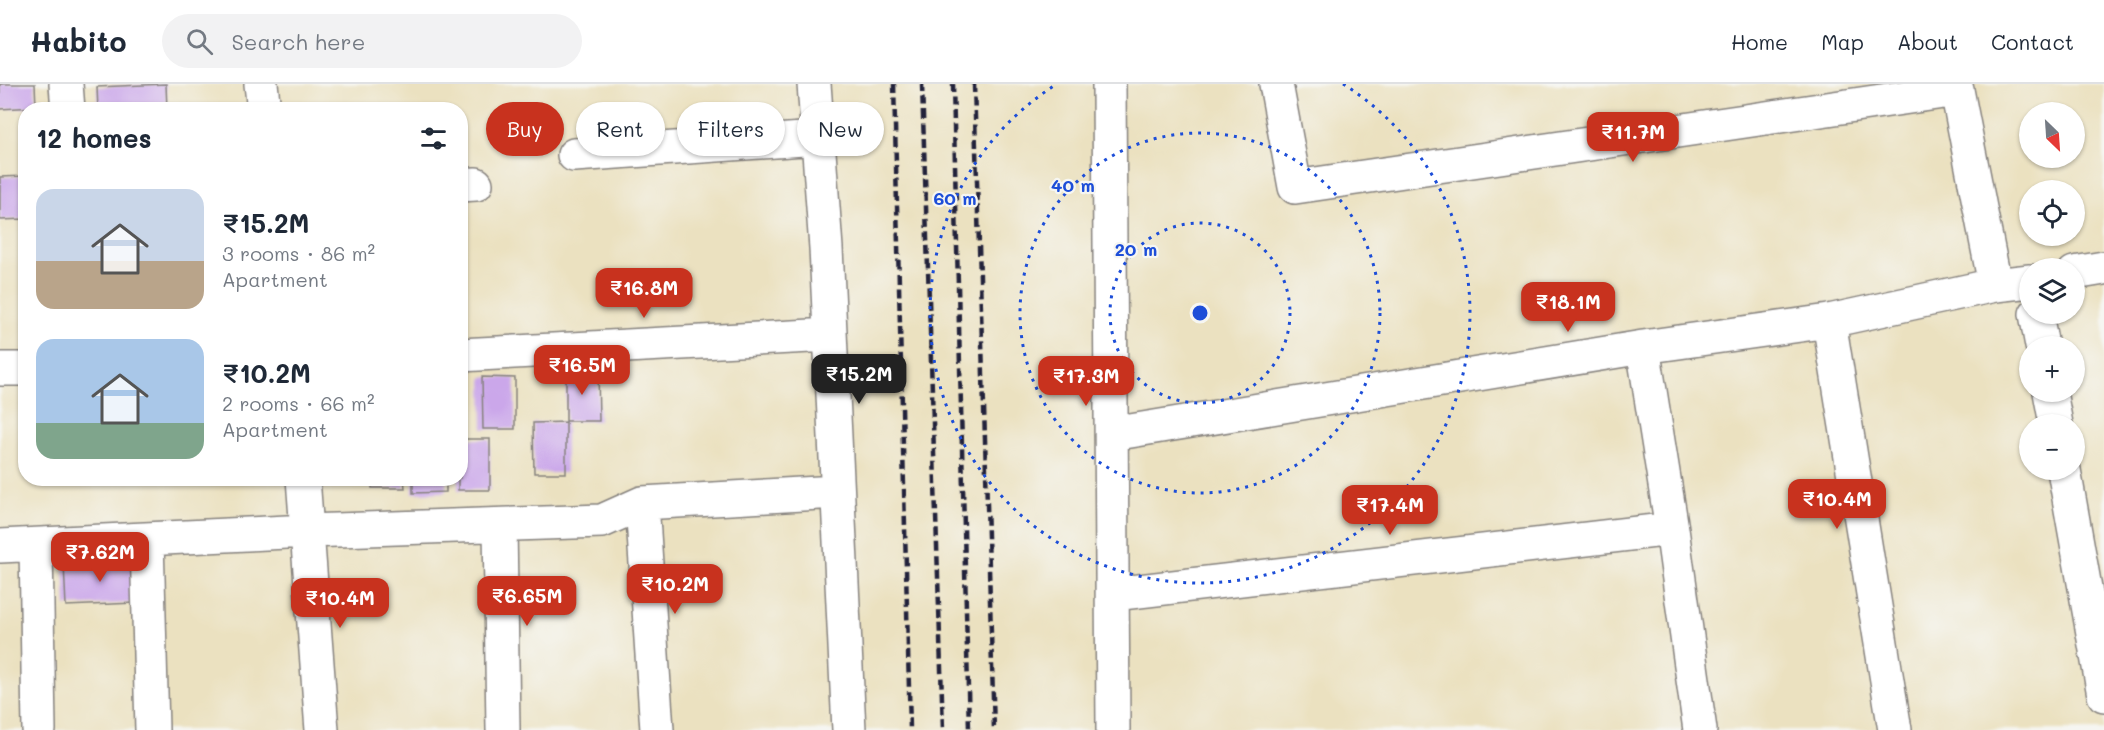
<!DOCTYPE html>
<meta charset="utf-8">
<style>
:root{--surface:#fff;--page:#f2f2f3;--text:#1f2937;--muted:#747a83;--line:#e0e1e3;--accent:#c8321e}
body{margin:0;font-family:Mali,sans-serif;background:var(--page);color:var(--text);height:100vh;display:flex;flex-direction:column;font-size:22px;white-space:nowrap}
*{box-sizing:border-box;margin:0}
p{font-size:20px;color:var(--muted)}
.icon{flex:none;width:33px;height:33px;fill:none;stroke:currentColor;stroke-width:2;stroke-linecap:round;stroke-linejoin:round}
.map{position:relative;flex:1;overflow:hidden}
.panel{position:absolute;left:18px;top:18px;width:450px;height:384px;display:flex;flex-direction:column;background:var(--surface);border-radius:24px;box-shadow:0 2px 4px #0004}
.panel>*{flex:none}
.hud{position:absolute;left:486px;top:18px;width:570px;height:54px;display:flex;gap:12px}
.needle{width:39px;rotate:155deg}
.fabs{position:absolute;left:2019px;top:18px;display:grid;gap:12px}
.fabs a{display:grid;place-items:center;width:66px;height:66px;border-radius:50%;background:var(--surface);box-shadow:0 2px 4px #0004;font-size:30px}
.price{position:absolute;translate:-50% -51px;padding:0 14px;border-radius:12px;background:var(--accent);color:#fff;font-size:20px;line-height:39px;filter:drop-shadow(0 2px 3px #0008)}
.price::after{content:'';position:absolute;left:50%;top:36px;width:18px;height:14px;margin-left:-9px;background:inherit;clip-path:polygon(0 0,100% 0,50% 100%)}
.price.current{background:#222;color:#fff}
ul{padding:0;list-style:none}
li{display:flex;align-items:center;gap:18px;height:150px;padding:0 18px}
li span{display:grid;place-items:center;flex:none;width:168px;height:120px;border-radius:18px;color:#555}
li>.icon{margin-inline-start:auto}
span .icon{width:72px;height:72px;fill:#fffc;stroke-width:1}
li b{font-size:26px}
h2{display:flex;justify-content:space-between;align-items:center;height:72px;padding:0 18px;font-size:26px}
.tag{padding:0 21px;border-radius:27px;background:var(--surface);box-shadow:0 2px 4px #0004;font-size:21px;line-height:54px}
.tag.current{background:var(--accent);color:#fff}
header{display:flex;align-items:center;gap:36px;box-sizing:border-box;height:84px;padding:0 30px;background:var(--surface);border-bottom:2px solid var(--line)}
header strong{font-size:28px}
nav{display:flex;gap:33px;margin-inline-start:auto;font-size:21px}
.search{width:420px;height:54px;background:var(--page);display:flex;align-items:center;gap:15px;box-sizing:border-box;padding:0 21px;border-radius:33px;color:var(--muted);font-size:22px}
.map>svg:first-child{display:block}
</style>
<header>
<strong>Habito</strong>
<div class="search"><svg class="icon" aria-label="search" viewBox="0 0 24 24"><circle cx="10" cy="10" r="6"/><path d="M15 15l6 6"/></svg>Search here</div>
<nav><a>Home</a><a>Map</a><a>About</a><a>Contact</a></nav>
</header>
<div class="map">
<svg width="2104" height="646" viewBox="0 0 2104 646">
<rect width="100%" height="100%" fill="#f6f6f2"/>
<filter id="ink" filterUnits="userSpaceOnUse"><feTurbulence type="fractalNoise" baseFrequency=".0167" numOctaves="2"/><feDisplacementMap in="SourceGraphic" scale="12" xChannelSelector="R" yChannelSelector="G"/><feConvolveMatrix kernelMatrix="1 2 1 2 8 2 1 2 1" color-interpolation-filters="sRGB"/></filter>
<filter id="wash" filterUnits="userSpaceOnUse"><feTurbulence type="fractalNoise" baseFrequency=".008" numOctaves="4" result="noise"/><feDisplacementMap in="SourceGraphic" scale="24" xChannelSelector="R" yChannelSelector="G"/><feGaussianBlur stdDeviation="1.35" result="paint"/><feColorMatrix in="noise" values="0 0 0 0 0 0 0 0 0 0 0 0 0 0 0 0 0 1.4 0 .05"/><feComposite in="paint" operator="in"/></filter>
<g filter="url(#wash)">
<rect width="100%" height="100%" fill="#ebe1c0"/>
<g id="blocks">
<!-- building -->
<path fill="#cba7ea" d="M0,0H35L36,23L0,25Z
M166,0L167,26H98L97,3Z
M26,92V135L0,136V93Z
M566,286H598L599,337H566Z
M482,293L515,294V345H483Z
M566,338V389H534L533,339Z
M460,355H490V406H458V394H460Z
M372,394H404L405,404H372Z
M413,394H446V408L413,409Z
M133,476L135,519L66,522L64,480Z"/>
</g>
</g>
<g filter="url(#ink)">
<use href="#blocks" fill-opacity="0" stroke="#86827e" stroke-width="1.5"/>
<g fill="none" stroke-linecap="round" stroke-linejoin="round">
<!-- minor casing -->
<g stroke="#86827e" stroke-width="36">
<path id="minor" d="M66,0L68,26
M261,0L264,26
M814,0L826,164L849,646
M1109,0L1113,646
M1276,0L1295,103L1957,6L1995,201
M574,71L818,54
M460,101L476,100
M2074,189L2104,184
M2036,230L2042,262
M1829,237L1895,646
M1643,263L1672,445L1700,646
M460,271L830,251
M0,285H26
M2050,308L2056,340
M1112,350L1643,263L1829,237L1995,201L2030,197
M2064,386L2104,611
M303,394L322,646
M642,419L657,646
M500,441L503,646
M147,456L152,646
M36,461L39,646
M0,462L307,447L602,437L642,419L837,408
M1113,510L1672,445"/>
</g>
<!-- minor -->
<use href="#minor" stroke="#fff" stroke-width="33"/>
<!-- rail -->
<path stroke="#22223b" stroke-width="4.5" stroke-dasharray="9 4.5" stroke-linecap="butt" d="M894,0L910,646
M922,0L943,646
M953,0L969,646
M974,0L994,646"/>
</g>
</g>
<!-- distance rings -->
<g fill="none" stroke="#1d4ed8" stroke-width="3" stroke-dasharray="3 6">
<circle cx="1200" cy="229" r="90"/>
<circle cx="1200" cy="229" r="180"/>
<path d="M1343 0A270 270 0 1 1 1057 0"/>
</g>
<circle cx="1200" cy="229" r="9" fill="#1d4ed8" stroke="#f6f6f2" stroke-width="3"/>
<g font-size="18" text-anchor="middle" font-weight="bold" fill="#1d4ed8" stroke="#f6f6f2" stroke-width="4.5" stroke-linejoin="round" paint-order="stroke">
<text x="1073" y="108">40 m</text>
<text x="955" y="121">60 m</text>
<text x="1136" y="172">20 m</text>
</g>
</svg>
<div class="fabs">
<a><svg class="needle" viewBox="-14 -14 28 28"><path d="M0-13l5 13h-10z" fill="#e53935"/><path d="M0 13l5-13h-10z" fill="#747a83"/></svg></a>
<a><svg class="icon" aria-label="locate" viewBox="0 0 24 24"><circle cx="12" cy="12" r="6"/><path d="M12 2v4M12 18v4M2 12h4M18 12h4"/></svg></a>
<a><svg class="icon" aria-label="layers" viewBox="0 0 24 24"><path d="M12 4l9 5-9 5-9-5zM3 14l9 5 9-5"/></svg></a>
<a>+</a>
<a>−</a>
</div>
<b class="price" style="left:1633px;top:79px">₹11.7M</b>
<b class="price" style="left:644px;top:235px">₹16.8M</b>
<b class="price" style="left:1568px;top:249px">₹18.1M</b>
<b class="price" style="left:582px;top:312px">₹16.5M</b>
<b class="price current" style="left:859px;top:321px">₹15.2M</b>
<b class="price" style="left:1086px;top:323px">₹17.3M</b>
<b class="price" style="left:1837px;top:446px">₹10.4M</b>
<b class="price" style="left:1390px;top:452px">₹17.4M</b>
<b class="price" style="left:100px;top:499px">₹7.62M</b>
<b class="price" style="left:675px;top:531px">₹10.2M</b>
<b class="price" style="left:527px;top:543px">₹6.65M</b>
<b class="price" style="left:340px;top:545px">₹10.4M</b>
<div class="hud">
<a class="tag current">Buy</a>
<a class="tag">Rent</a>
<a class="tag">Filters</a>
<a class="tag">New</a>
</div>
<section class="panel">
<h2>12 homes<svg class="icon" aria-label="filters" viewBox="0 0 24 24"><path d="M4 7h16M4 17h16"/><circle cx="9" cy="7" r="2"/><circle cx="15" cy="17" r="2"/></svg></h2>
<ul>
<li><span style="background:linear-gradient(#c9d6e8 60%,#b9a48a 0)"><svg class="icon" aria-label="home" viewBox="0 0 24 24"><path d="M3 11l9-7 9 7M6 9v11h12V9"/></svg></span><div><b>₹15.2M</b><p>3 rooms · 86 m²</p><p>Apartment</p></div></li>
<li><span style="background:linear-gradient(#a9c7e8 70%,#7fa58c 0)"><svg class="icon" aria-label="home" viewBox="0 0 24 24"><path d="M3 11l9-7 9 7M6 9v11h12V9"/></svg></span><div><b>₹10.2M</b><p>2 rooms · 66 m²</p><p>Apartment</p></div></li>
</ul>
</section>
</div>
